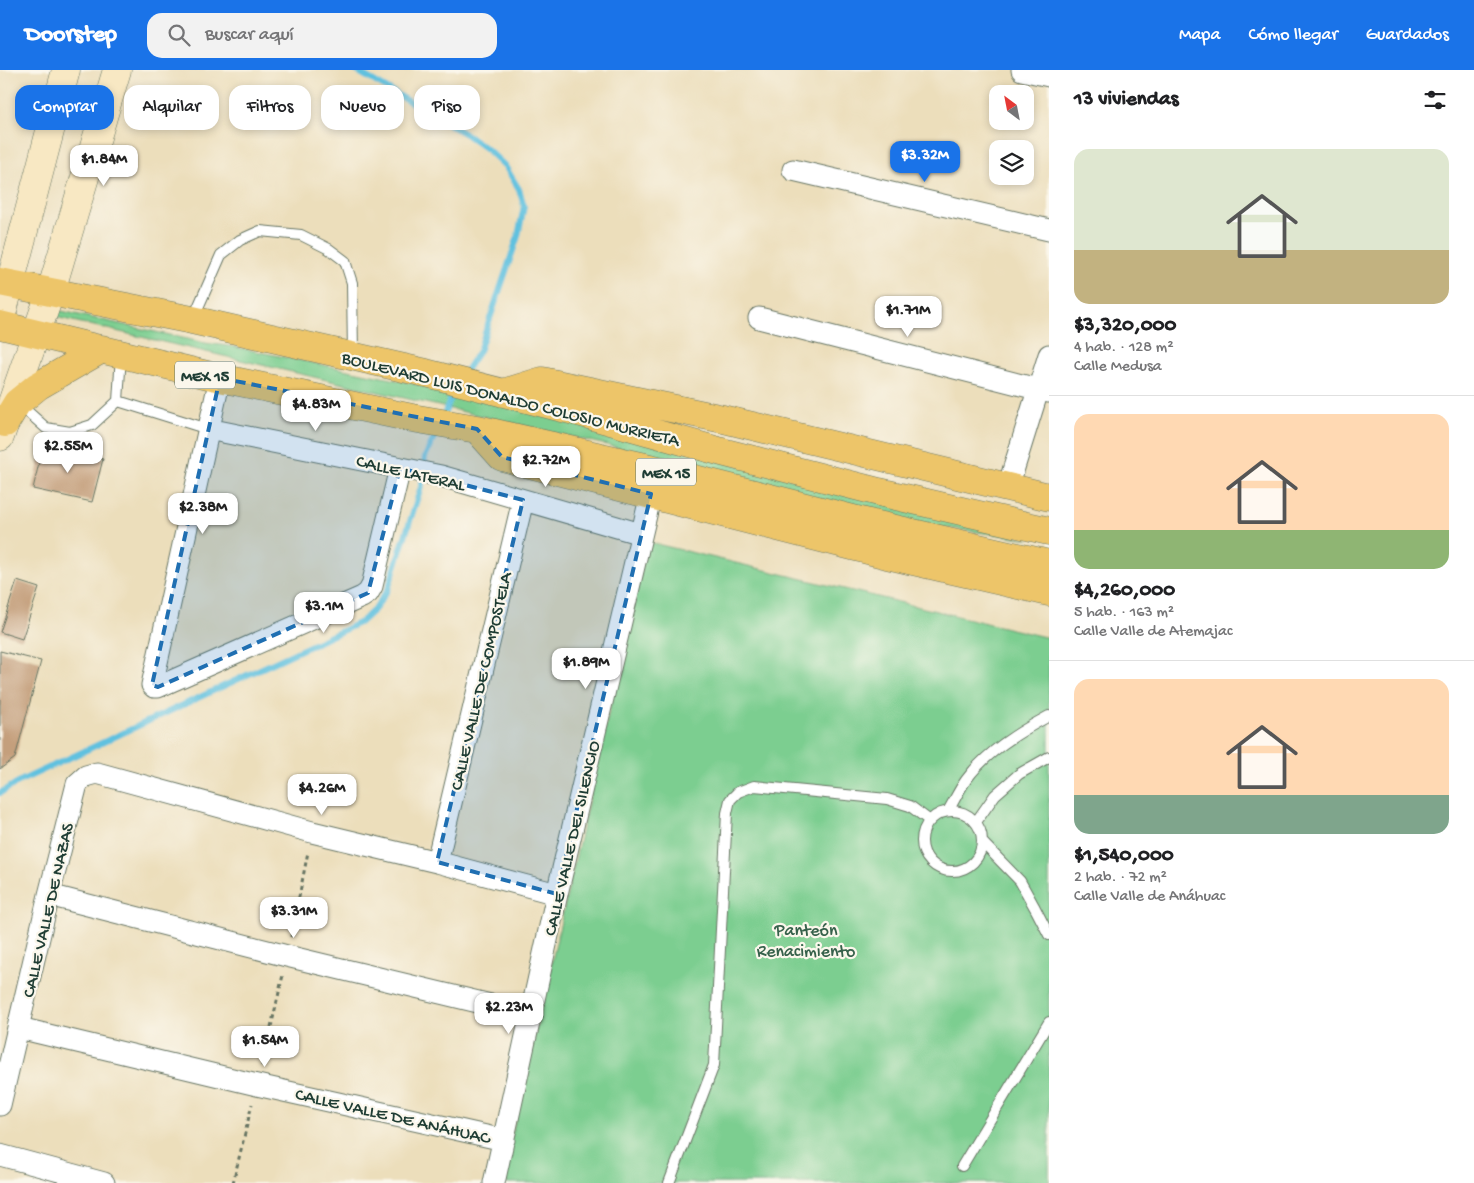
<!DOCTYPE html>
<html lang="es">
<meta charset="utf-8">
<style>
:root{--surface:#fff;--page:#f2f2f2;--text:#202124;--muted:#757577;--line:#e0e0e0;--accent:#1a73e8}
body{margin:0;font-family:"Gochi Hand",sans-serif;background:var(--page);color:var(--text);height:100vh;display:flex;flex-direction:column;font-size:19px;white-space:nowrap}
*{box-sizing:border-box;margin:0}
p{font-size:16px;color:var(--muted)}
.icon{flex:none;width:28px;height:28px;fill:none;stroke:currentColor;stroke-width:2;stroke-linecap:round;stroke-linejoin:round}
.map{position:relative;flex:1;overflow:hidden}
.details{display:flex;flex-direction:column;background:var(--surface);width:425px}
.details>*{flex:none}
.top-card{position:absolute;left:15px;top:15px;width:475px;height:45px;display:flex;gap:10px}
.needle{width:32px;rotate:328deg}
.buttons{position:absolute;left:989px;top:15px;display:grid;gap:10px}
.buttons a{display:grid;place-items:center;width:45px;height:45px;border-radius:10px;background:var(--surface);box-shadow:0 2px 8px #0003;font-size:25px}
.price{position:absolute;translate:-50% -42px;padding:0 11px;border-radius:10px;background:#fff;color:#222;font-size:16px;line-height:32px;filter:drop-shadow(0 1px 2px #0008)}
.price::after{content:'';position:absolute;left:50%;top:30px;width:15px;height:11px;margin-left:-8px;background:inherit;clip-path:polygon(0 0,100% 0,50% 100%)}
.price.selected{background:var(--accent);color:#fff}
ul{padding:0;list-style:none}
li{display:grid;align-content:center;gap:10px;height:265px;padding:0 25px}
li+li{border-top:1px solid var(--line)}
li span{display:grid;place-items:center;height:155px;border-radius:15px;color:#555}
li>.icon{margin-inline-start:auto}
span .icon{width:90px;height:90px;fill:#fffc;stroke-width:1}
li b{font-size:21px}
h2{display:flex;justify-content:space-between;align-items:center;height:60px;padding:0 25px;font-size:21px}
.tag{padding:0 18px;border-radius:15px;background:var(--surface);box-shadow:0 2px 8px #0003;font-size:18px;line-height:45px}
.tag.selected{background:var(--accent);color:#fff}
header{display:flex;align-items:center;gap:30px;box-sizing:border-box;height:70px;padding:0 25px;background:var(--accent);color:#fff}
header strong{font-size:24px}
nav{display:flex;gap:28px;margin-inline-start:auto;font-size:18px}
.search{width:350px;height:45px;background:var(--page);display:flex;align-items:center;gap:12px;box-sizing:border-box;padding:0 18px;border-radius:15px;color:var(--muted);font-size:19px}
main{display:flex;flex:1;min-height:0}
.map>svg:first-child{display:block}
</style>
<header>
<strong>Doorstep</strong>
<div class="search"><svg class="icon" aria-label="search" viewBox="0 0 24 24"><circle cx="10" cy="10" r="6"/><path d="M15 15l6 6"/></svg>Buscar aquí</div>
<nav><a>Mapa</a><a>Cómo llegar</a><a>Guardados</a></nav>
</header>
<main>
<div class="map">
<svg width="1049" height="1113" viewBox="0 0 1049 1113">
<rect width="100%" height="100%" fill="#fbf7ec"/>
<filter id="ink" filterUnits="userSpaceOnUse"><feTurbulence type="fractalNoise" baseFrequency=".02" numOctaves="2"/><feDisplacementMap in="SourceGraphic" scale="10" xChannelSelector="R" yChannelSelector="G"/><feConvolveMatrix kernelMatrix="1 2 1 2 8 2 1 2 1" color-interpolation-filters="sRGB"/></filter>
<filter id="wash" filterUnits="userSpaceOnUse"><feTurbulence type="fractalNoise" baseFrequency=".0096" numOctaves="4" result="noise"/><feDisplacementMap in="SourceGraphic" scale="20" xChannelSelector="R" yChannelSelector="G"/><feGaussianBlur stdDeviation="1.12" result="paint"/><feColorMatrix in="noise" values="0 0 0 0 0 0 0 0 0 0 0 0 0 0 0 0 0 1.4 0 .05"/><feComposite in="paint" operator="in"/></filter>
<g filter="url(#wash)">
<rect width="100%" height="100%" fill="#ecdebb"/>
<!-- green -->
<path fill="#7bce90" stroke="#4d8662" d="M57,240L205,273L235,277L421,315L1029,469L888,450L611,376L51,246Z
M648,472L1049,568V1113H501Z"/>
<g fill="none" stroke-linecap="round" stroke-linejoin="round">
<!-- stream -->
<path stroke="#61c1df" stroke-width="6" d="M355,0L467,65L488,80L505,96L519,119L524,136L518,166L479,281L463,305
M443,347L455,318
M0,723L20,711L361,552L375,539L388,519L422,414L425,387L438,359"/>
</g>
<g id="blocks">
<!-- building -->
<path fill="#c49f7b" d="M43,375L103,389L92,432L33,419Z
M17,511L39,518L22,569L0,562Z
M0,581L41,591L15,688L0,699Z"/>
</g>
</g>
<g filter="url(#ink)">
<use href="#blocks" fill-opacity="0" stroke="#677563" stroke-width="1"/>
<g fill="none" stroke-linecap="round" stroke-linejoin="round">
<!-- lane casing -->
<g stroke="#677563" stroke-width="12">
<path id="lane" d="M193,249L221,185L240,170L260,161L301,165L329,179L345,191L352,213L353,285
M118,331L121,285
M18,333L46,358L70,362L92,355L118,331L208,359
M948,741C954,731 959,720 966,710C986,682 1019,662 1049,646
M922 771a30 30 0 1 1 60 0a30 30 0 1 1-60 0Z
M976,752L995,725L1019,704L1049,687
M982,772L1020,811L1035,838L1049,865
M962,1096L1049,952
M669,1113L714,995L727,743L730,730L738,722L754,716L887,729L910,736L930,751"/>
</g>
<!-- street casing -->
<g stroke="#677563" stroke-width="23">
<path id="street" d="M1022,0L1049,6
M793,100L1049,160
M759,248L1049,322
M220,308L152,615L154,617H158L362,527L368,523L372,516L400,398
M208,359L441,406L641,464
M1008,417L1049,285
M437,792L523,430
M49,825L287,886L532,945
M19,958L257,1015L504,1070
M0,1035L49,825L77,714L86,706L97,703L312,762L437,792L557,824
M0,1085L104,1113
M494,1113L557,824L651,424"/>
</g>
<!-- secondary casing -->
<g stroke="#677563" stroke-width="29">
<path id="secondary" d="M0,252L66,0
M0,367L51,221L117,0"/>
</g>
<!-- highway casing -->
<g stroke="#677563" stroke-width="29">
<path id="highway" d="M0,212L192,250L426,303L578,342L722,382L879,422L1049,461
M0,255L220,308L412,348L477,359L667,402L873,454L1049,494
M503,323L542,311L723,349L1049,427
M5,353L17,333L38,316L102,279
M477,359L502,387L887,485L1049,522"/>
</g>
<!-- path -->
<path stroke="#677563" stroke-width="3" stroke-dasharray="4 4" stroke-linecap="butt" d="M291,867L308,782
M262,996L283,905
M233,1113L252,1034"/>
<!-- lane -->
<use href="#lane" stroke="#fff" stroke-width="10"/>
<!-- street -->
<use href="#street" stroke="#fff" stroke-width="21"/>
<!-- secondary -->
<use href="#secondary" stroke="#f8e8c3" stroke-width="28"/>
<!-- highway -->
<use href="#highway" stroke="#edc569" stroke-width="28"/>
</g>
</g>
<!-- marked area -->
<path fill="#1f6fb2" fill-opacity="0.2" stroke="#1f6fb2" stroke-width="4" stroke-dasharray="10 6" stroke-linejoin="round" d="M220,308L477,359L502,387L651,424L557,824L437,792L523,430L400,398L368,523L158,617L152,615Z"/>
<g text-anchor="middle" stroke-width="4.5" stroke-linejoin="round" paint-order="stroke">
<!-- shield labels -->
<g fill="#fbf7ec" stroke="#61756b" stroke-width="1">
<rect x="175" y="291.5" width="60" height="27" rx="4"/>
<rect x="636" y="388.5" width="60" height="27" rx="4"/>
</g>
<g font-size="16" font-weight="bold" fill="#1f3d34">
<text x="205" y="311">MEX 15</text>
<text x="666" y="408">MEX 15</text>
</g>
<!-- street labels -->
<g font-size="18" fill="#1f3d34" stroke="#fbf7ec">
<text transform="translate(511 328) rotate(14)" y="6">BOULEVARD LUIS DONALDO COLOSIO MURRIETA</text>
<text transform="translate(411 402) rotate(13)" y="6">CALLE LATERAL</text>
<text transform="translate(480 611) rotate(-77)" y="6">CALLE VALLE DE COMPOSTELA</text>
<text transform="translate(571 768) rotate(-77)" y="6">CALLE VALLE DEL SILENCIO</text>
<text transform="translate(47 840) rotate(-77)" y="6">CALLE VALLE DE NAZAS</text>
<text transform="translate(393 1045) rotate(13)" y="6">CALLE VALLE DE ANÁHUAC</text>
</g>
<!-- park labels -->
<g font-size="18" fill="#36614b" stroke="#fbf7ec">
<text x="806" y="865">Panteón<tspan x="806" dy="21">Renacimiento</tspan></text>
</g>
</g>
</svg>
<div class="buttons">
<a><svg class="needle" viewBox="-14 -14 28 28"><path d="M0-13l5 13h-10z" fill="#e53935"/><path d="M0 13l5-13h-10z" fill="#757577"/></svg></a>
<a><svg class="icon" aria-label="layers" viewBox="0 0 24 24"><path d="M12 4l9 5-9 5-9-5zM3 14l9 5 9-5"/></svg></a>
</div>
<b class="price selected" style="left:925px;top:113px">$3.32M</b>
<b class="price" style="left:104px;top:117px">$1.84M</b>
<b class="price" style="left:908px;top:268px">$1.71M</b>
<b class="price" style="left:316px;top:362px">$4.83M</b>
<b class="price" style="left:68px;top:404px">$2.55M</b>
<b class="price" style="left:546px;top:418px">$2.72M</b>
<b class="price" style="left:203px;top:465px">$2.38M</b>
<b class="price" style="left:324px;top:564px">$3.1M</b>
<b class="price" style="left:586px;top:620px">$1.89M</b>
<b class="price" style="left:322px;top:746px">$4.26M</b>
<b class="price" style="left:294px;top:869px">$3.31M</b>
<b class="price" style="left:509px;top:965px">$2.23M</b>
<b class="price" style="left:265px;top:998px">$1.54M</b>
<div class="top-card">
<a class="tag selected">Comprar</a>
<a class="tag">Alquilar</a>
<a class="tag">Filtros</a>
<a class="tag">Nuevo</a>
<a class="tag">Piso</a>
</div>
</div>
<section class="details">
<h2>13 viviendas<svg class="icon" aria-label="filters" viewBox="0 0 24 24"><path d="M4 7h16M4 17h16"/><circle cx="9" cy="7" r="2"/><circle cx="15" cy="17" r="2"/></svg></h2>
<ul>
<li><span style="background:linear-gradient(#dfe7d0 65%,#c2b280 0)"><svg class="icon" aria-label="home" viewBox="0 0 24 24"><path d="M3 11l9-7 9 7M6 9v11h12V9"/></svg></span><div><b>$3,320,000</b><p>4 hab. · 128 m²</p><p>Calle Medusa</p></div></li>
<li><span style="background:linear-gradient(#ffd9b3 75%,#8fb573 0)"><svg class="icon" aria-label="home" viewBox="0 0 24 24"><path d="M3 11l9-7 9 7M6 9v11h12V9"/></svg></span><div><b>$4,260,000</b><p>5 hab. · 163 m²</p><p>Calle Valle de Atemajac</p></div></li>
<li><span style="background:linear-gradient(#ffd9b3 75%,#7fa58c 0)"><svg class="icon" aria-label="home" viewBox="0 0 24 24"><path d="M3 11l9-7 9 7M6 9v11h12V9"/></svg></span><div><b>$1,540,000</b><p>2 hab. · 72 m²</p><p>Calle Valle de Anáhuac</p></div></li>
</ul>
</section>
</main>
